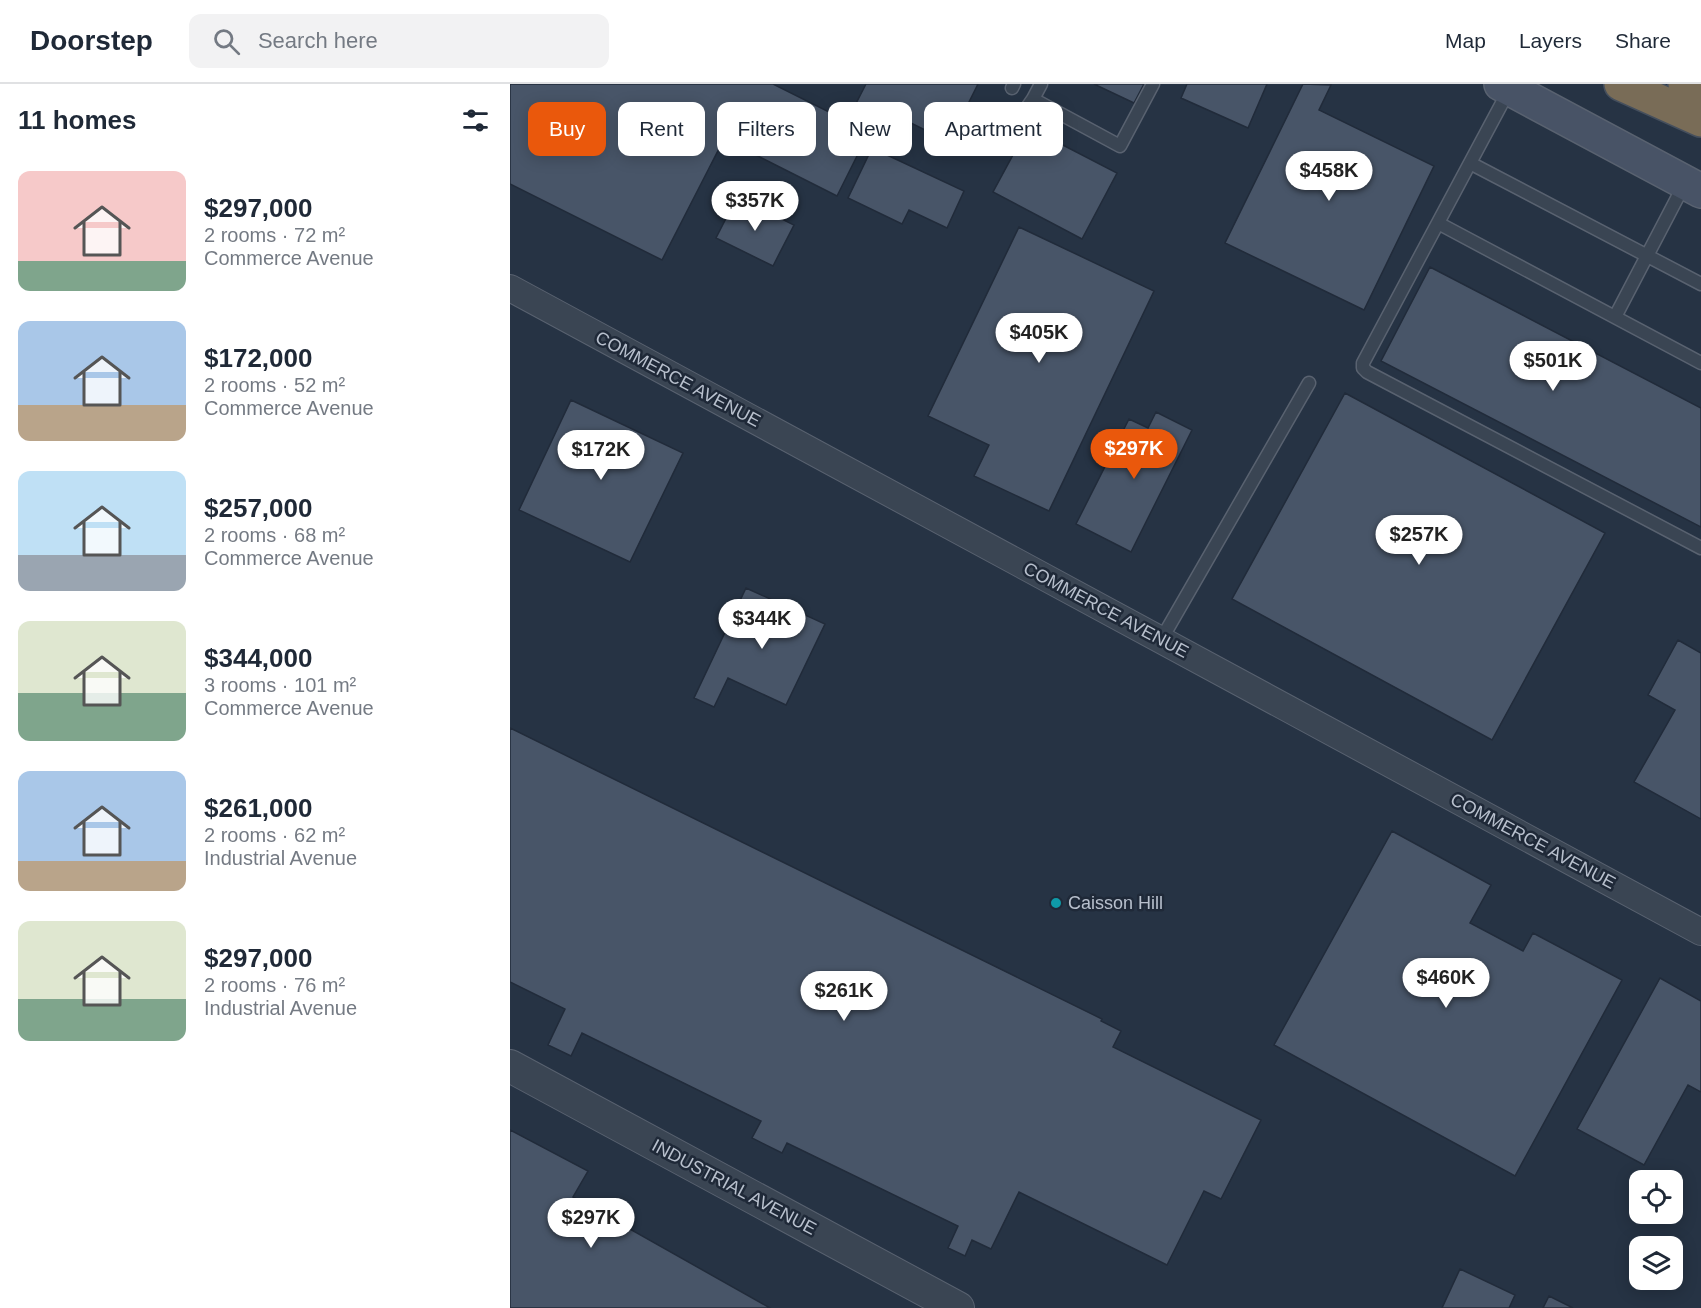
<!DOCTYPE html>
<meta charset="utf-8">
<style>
:root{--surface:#fff;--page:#f2f2f3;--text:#1f2937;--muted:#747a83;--line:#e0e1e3;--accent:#ea580c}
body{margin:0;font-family:Arial,sans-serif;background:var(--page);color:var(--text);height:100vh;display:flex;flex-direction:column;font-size:22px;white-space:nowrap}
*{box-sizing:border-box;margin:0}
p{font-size:20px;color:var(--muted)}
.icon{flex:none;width:33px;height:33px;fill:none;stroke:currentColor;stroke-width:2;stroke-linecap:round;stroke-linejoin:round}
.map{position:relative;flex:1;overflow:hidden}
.side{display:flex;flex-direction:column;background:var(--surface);width:510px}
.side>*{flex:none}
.top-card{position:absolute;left:18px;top:18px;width:570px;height:54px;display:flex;gap:12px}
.buttons{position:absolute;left:1119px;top:1086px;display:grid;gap:12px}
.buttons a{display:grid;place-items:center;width:54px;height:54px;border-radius:12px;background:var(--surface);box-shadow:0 3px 15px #0003;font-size:30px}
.price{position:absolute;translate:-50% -51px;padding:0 14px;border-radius:21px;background:#fff;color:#222;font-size:20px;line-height:39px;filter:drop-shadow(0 2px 3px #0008)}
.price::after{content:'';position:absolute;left:50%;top:36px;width:18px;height:14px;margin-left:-9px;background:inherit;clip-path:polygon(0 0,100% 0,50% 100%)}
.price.active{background:var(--accent);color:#fff}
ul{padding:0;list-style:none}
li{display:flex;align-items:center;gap:18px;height:150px;padding:0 18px}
li span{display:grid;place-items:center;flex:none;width:168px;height:120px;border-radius:12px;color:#555}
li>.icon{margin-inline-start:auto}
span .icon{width:72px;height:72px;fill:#fffc;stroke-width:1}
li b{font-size:26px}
h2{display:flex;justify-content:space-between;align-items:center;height:72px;padding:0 18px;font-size:26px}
.pill{padding:0 21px;border-radius:12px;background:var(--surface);box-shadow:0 3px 15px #0003;font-size:21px;line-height:54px}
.pill.active{background:var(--accent);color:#fff}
header{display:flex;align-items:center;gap:36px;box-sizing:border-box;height:84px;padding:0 30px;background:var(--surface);border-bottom:2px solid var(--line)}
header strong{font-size:28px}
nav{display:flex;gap:33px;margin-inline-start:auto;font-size:21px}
.search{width:420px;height:54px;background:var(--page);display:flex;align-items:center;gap:15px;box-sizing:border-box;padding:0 21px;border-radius:12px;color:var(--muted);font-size:22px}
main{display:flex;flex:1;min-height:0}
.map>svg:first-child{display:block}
</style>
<header>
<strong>Doorstep</strong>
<div class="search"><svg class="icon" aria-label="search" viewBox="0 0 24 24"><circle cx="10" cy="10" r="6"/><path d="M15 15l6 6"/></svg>Search here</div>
<nav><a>Map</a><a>Layers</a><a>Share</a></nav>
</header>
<main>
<section class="side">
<h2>11 homes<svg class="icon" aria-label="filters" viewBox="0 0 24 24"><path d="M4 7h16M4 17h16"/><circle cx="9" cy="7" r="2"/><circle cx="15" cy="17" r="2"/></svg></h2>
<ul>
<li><span style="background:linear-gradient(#f6c9c9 75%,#7fa58c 0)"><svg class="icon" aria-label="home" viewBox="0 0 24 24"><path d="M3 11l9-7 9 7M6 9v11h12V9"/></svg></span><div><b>$297,000</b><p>2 rooms · 72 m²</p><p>Commerce Avenue</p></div></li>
<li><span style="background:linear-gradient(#a9c7e8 70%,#b9a48a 0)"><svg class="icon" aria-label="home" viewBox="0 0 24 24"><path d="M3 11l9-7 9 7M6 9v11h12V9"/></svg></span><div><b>$172,000</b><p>2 rooms · 52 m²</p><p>Commerce Avenue</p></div></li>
<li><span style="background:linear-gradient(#bfe0f5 70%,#9aa5b1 0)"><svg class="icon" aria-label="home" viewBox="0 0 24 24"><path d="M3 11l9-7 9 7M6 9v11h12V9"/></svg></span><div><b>$257,000</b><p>2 rooms · 68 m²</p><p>Commerce Avenue</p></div></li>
<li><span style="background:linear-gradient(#dfe7d0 60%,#7fa58c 0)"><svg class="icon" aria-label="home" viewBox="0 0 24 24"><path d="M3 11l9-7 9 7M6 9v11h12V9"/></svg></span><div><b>$344,000</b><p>3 rooms · 101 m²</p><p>Commerce Avenue</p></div></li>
<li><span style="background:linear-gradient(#a9c7e8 75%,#b9a48a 0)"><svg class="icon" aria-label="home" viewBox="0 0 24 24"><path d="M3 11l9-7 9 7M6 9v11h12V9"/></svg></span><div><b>$261,000</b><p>2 rooms · 62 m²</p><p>Industrial Avenue</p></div></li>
<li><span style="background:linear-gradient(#dfe7d0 65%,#7fa58c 0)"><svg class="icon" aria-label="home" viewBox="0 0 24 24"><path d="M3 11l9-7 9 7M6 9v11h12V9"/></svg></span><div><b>$297,000</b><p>2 rooms · 76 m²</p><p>Industrial Avenue</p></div></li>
</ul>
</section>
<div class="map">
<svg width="1191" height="1224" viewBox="0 0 1191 1224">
<rect width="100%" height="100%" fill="#263344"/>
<!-- building -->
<path fill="#485568" stroke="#212b3a" stroke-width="1.5" d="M0,0H263L337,37L356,0H468L439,58L371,24L327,112L214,55L152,176L0,100Z
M584,0H634L624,19Z
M677,0H757L738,44L671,14Z
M793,0L821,1L809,26L924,82L854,226L715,159Z
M518,43L607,89L572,155L483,108Z
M362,64L454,107L437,144L399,126L392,140L338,114Z
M227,113L284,141L263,182L206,154Z
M509,143L644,207L539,427L464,392L479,361L418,332Z
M920,183L1191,324V443L871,277Z
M835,309L1095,449L982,656L722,515Z
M61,316L173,369L120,478L9,426Z
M646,328L682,346L621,468L566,440L619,335L638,344Z
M236,504L315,540L276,621L218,594L204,623L184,614Z
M1168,556L1191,569V735L1124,698L1165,626L1138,611Z
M0,644L592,935L591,937L611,947L603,963L751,1036L711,1115L694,1107L657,1181L509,1108L481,1165L462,1156L455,1172L438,1164L448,1142L277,1059L272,1069L242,1054L251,1037L72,949L61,972L38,961L55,925L0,898Z
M882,747L981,801L960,839L1013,867L1023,849L1112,896L1005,1092L764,961Z
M1150,894L1191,917V1008L1178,1001L1134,1081L1067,1045Z
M0,1046L78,1087L63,1113L260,1224H0Z
M950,1185L1005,1211L999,1224H932Z
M1039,1212L1063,1224H1033Z"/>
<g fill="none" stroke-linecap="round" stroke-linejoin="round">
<!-- service casing -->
<g stroke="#596270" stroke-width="15">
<path id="service" d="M531,0L523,15L610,62L643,0
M502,4L504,0
M999,6L853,279V284L857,288L1191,464
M457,57L470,38L497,28H514L523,15
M960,79L1191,200
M928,139L1191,279
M1105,233L1175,99
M651,556L799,299"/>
</g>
<!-- minor casing -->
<g stroke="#596270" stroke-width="28">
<path id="minor" d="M0,204L1191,848"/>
</g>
<!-- tertiary casing -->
<g stroke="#596270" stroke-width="34">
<path id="tertiary" d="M0,982L448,1224"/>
</g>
<!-- secondary casing -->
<g stroke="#596270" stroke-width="36">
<path id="secondary" d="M991,0L1191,107"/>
</g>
<!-- motorway casing -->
<g stroke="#454f5d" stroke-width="36">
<path id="motorway" d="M1111,0L1191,36
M1175,0L1191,9"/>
</g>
<!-- service -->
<use href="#service" stroke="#3a4553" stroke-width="12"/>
<!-- minor -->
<use href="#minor" stroke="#3a4553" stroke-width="26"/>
<!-- tertiary -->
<use href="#tertiary" stroke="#3a4553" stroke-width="32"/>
<!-- secondary -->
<use href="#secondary" stroke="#485366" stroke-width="33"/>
<!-- motorway -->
<use href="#motorway" stroke="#796c57" stroke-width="33"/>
</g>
<!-- markers -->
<circle fill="#0f9aa8" stroke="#1f2938" stroke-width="2" cx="546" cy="819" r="6"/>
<g text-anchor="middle" stroke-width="5" stroke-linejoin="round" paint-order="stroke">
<!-- street labels -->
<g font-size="18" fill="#b8c0cd" stroke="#1f2938">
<text transform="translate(168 295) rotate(28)" y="6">COMMERCE AVENUE</text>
<text transform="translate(596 526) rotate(28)" y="6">COMMERCE AVENUE</text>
<text transform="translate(1023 757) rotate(28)" y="6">COMMERCE AVENUE</text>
<text transform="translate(224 1103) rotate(28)" y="6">INDUSTRIAL AVENUE</text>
</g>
<!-- poi labels -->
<g font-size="18" fill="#b8c0cd" stroke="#1f2938" text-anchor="start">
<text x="558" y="825">Caisson Hill</text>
</g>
</g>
</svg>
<div class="buttons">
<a><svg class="icon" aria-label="locate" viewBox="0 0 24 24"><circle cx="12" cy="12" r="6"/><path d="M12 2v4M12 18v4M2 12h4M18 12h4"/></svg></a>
<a><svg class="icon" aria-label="layers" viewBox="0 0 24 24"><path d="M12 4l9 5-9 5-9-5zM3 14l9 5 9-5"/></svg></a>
</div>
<b class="price" style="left:819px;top:118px">$458K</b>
<b class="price" style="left:245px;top:148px">$357K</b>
<b class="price" style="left:529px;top:280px">$405K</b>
<b class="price" style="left:1043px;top:308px">$501K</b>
<b class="price active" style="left:624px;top:396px">$297K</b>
<b class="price" style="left:91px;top:397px">$172K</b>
<b class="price" style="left:909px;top:482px">$257K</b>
<b class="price" style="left:252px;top:566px">$344K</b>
<b class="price" style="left:936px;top:925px">$460K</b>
<b class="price" style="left:334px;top:938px">$261K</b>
<b class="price" style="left:81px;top:1165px">$297K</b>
<div class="top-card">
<a class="pill active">Buy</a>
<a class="pill">Rent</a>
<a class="pill">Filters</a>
<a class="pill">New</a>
<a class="pill">Apartment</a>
</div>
</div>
</main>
